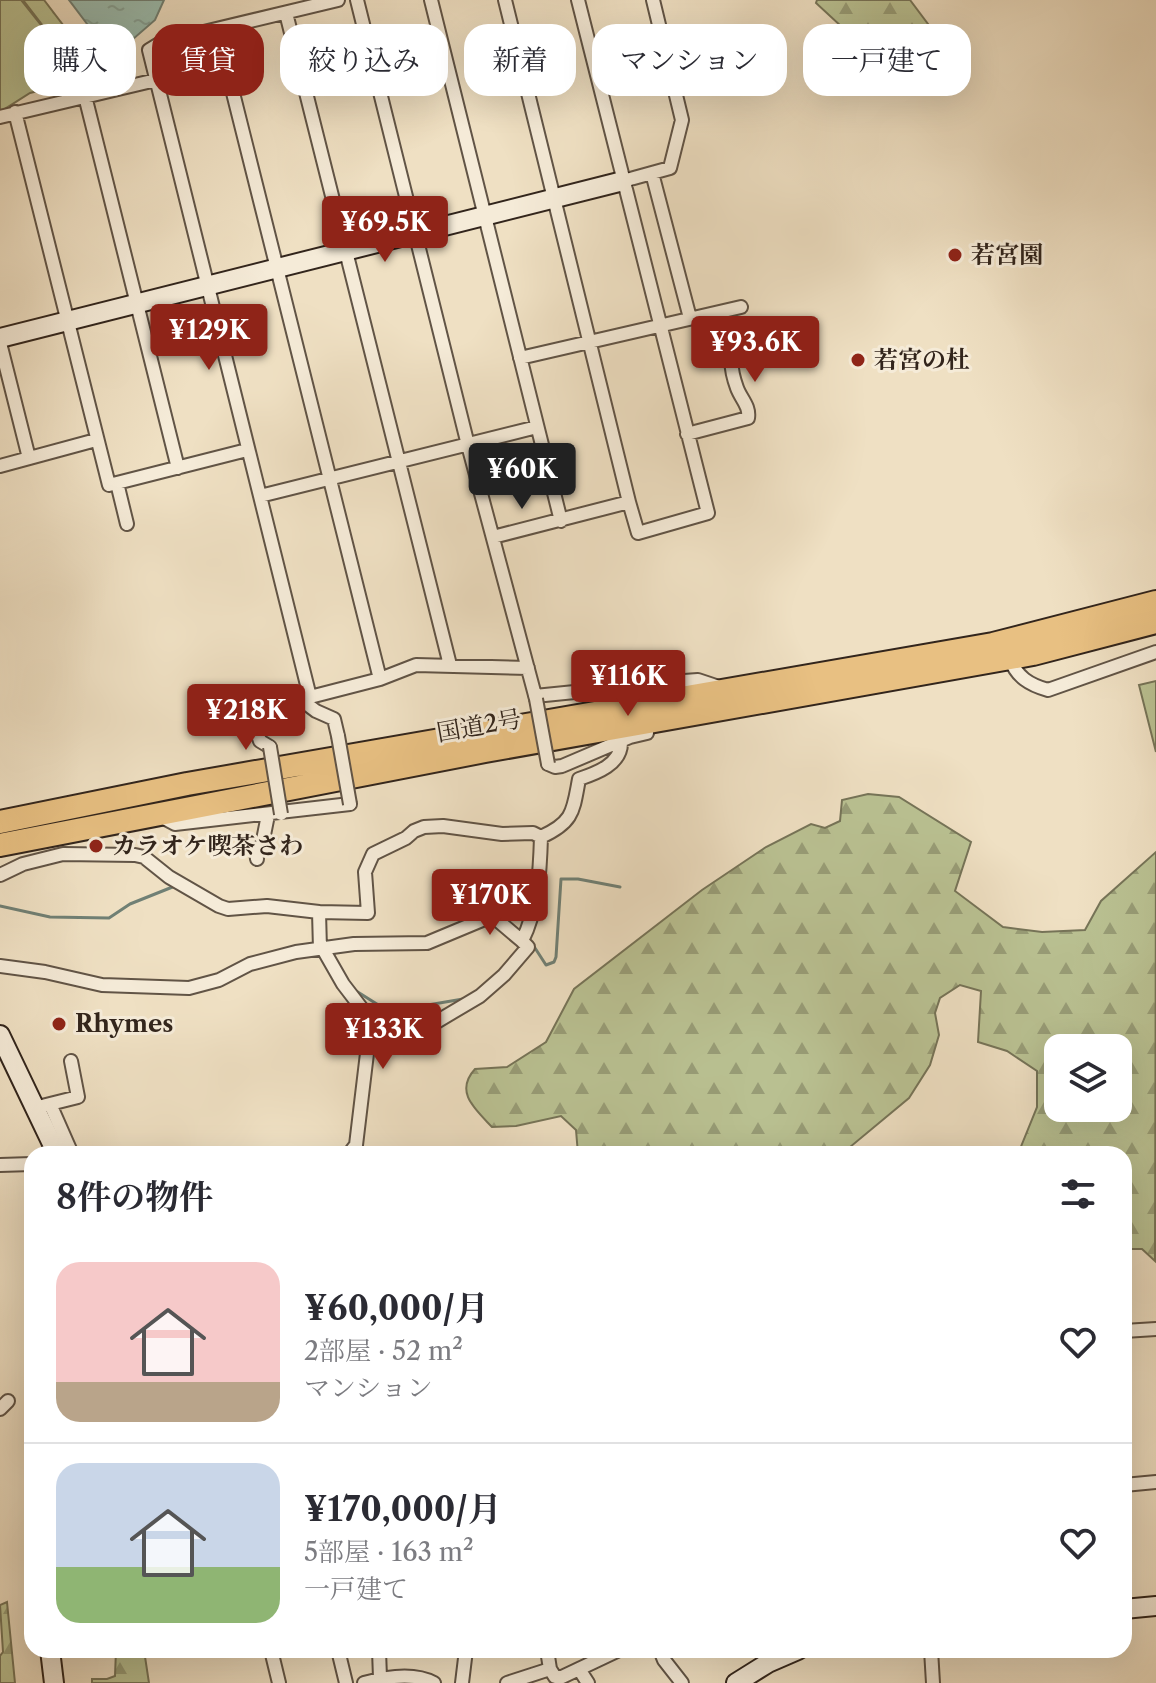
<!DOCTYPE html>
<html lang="ja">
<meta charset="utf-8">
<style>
:root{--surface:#fff;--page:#f2f2f3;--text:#2b2b33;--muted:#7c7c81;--line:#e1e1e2;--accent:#8f2418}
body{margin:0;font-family:"Libre Caslon Text","Noto Serif JP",serif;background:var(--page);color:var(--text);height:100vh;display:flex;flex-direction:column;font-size:30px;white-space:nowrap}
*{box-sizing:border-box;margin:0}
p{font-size:26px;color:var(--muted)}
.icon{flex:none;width:44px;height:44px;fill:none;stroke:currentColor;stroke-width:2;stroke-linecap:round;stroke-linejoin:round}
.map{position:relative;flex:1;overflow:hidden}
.side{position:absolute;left:24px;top:1146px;width:1108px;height:512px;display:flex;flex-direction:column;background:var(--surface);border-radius:24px;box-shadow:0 8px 32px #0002}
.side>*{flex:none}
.top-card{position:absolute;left:24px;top:24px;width:1108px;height:72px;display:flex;gap:16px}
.controls{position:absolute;left:1044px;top:1034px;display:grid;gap:16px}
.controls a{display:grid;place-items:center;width:88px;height:88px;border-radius:16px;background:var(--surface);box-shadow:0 8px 32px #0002;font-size:40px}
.price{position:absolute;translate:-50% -68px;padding:0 18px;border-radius:8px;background:var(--accent);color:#fff;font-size:26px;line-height:52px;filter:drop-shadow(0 2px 4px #0008)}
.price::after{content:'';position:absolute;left:50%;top:48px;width:24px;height:18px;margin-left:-12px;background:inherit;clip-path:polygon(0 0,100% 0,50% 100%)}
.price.selected{background:#222;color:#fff}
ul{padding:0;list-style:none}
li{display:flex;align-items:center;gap:24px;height:200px;padding:0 32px}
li+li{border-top:2px solid var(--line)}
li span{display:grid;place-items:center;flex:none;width:224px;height:160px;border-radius:24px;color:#555}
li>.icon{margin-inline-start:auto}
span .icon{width:96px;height:96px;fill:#fffc;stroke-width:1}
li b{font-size:34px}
h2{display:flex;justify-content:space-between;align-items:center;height:96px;padding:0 32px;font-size:34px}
.pill{padding:0 28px;border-radius:24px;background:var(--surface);box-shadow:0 8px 32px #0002;font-size:28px;line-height:72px}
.pill.selected{background:var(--accent);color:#fff}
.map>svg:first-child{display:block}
</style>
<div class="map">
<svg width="1156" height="1683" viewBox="0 0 1156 1683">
<defs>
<pattern id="grass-tufts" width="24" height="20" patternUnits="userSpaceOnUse" patternTransform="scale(2)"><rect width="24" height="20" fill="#bac293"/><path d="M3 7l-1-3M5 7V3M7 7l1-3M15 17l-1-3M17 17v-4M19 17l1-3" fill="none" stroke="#989d77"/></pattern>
<pattern id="forest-firs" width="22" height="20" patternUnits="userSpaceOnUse" patternTransform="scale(2)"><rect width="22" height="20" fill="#bac293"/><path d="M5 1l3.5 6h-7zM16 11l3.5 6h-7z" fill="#989d77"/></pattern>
<pattern id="water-ripples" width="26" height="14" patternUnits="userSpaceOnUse" patternTransform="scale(2)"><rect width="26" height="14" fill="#9abdb0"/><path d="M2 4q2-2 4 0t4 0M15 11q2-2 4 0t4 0" fill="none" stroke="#85a297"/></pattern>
</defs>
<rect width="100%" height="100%" fill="#efe0c3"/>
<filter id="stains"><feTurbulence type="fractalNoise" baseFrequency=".0025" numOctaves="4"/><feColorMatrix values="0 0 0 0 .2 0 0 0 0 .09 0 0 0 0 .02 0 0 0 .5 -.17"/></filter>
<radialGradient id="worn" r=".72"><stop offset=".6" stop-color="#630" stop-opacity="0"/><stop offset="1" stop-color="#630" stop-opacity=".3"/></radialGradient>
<!-- grass -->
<path fill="url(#grass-tufts)" stroke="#767458" stroke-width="2" d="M23,0H44L79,46L81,55L55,57L50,50L57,44Z"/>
<!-- forest -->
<path fill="url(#forest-firs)" stroke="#767458" stroke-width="2" fill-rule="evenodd" d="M817,0H910L949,52C945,72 938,79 918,86L870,53L816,3Z
M868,794L899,797L971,842L955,891L1003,927L1042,932L1085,930L1101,901L1156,852L1155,1261L1142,1249H1124V1154H1018L1037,1107V1071L1007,1051L978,1042L981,991L960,985L940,998L935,1013L939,1035L930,1065L909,1098L850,1147L847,1154H578L576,1130L561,1116L516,1126L492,1127C475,1109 454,1092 475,1069L507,1067L546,1042L574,989L702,890L766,847L811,824L825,828L840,821L842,800ZM1058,1048H1118V1108H1058Z
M7,1602L15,1683H0V1656L3,1652L0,1605Z
M116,1650H144L149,1683H92V1679H107L115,1676Z"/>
<!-- pitch -->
<path fill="#bac293" stroke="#767458" stroke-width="2" d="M0,0H21L56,44L36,56L46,89L30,93L0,112Z
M1156,681V752L1139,685Z"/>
<!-- water -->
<path fill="url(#water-ripples)" stroke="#708075" stroke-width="2" d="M69,0H164L155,20L133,39L134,43L119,47L118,44L103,45Z"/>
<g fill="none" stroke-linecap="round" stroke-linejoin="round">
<!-- stream -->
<path stroke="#708075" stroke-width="3" d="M0,906L50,917L109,918L130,904L175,886
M526,958L535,948L546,965L554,962L556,957L561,879H578L620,887
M353,989L380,1006L416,1007L463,999
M926,1650L927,1683"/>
<!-- street casing -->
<g stroke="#615446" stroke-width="16">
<path id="street" d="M338,0L162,42L149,50L310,697L380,679L416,665L528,668
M357,0L468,445L536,699
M431,0L561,521
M505,0L629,502
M286,13L450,665
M217,29L380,679
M85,96L178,468
M15,112L109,485L247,450
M0,117L156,80
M652,173L690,318
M623,181L670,168L682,120L653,0
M0,343L29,458
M520,358L741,307
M687,434L748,418C750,406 741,399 737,388C727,361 732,350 739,325L704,318
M0,466L96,440
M117,483L127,524
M260,496L537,427
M493,537L629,502L638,533L708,513L578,0
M1010,658C1016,677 1030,685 1048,690L1156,652
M535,696L684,681L698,680L722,688
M310,697L304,702L316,711L334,719L338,736
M243,717L255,726L260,741L270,747
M548,764L555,767L562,766L630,737L647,733
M158,815L175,824L350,804
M257,859L256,851L262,845L268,815
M0,875L23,864L63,854L135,855L144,857L169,877L219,906L228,909L267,906L319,912L320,949
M319,912L368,913L365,872L373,854L406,838L414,831L424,827L443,826L502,834L533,833L541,837C574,822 573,811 579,779C597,773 621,764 621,743
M323,949L343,984L366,1014L368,1045L356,1145L349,1154
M0,966L45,972L102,985L189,988L219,980L250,964L296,952L354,944L427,943L487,918L496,919L522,941C538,909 540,872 541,837
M368,1045L416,1034L480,996L504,975L528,947L522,941
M50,1104L72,1154
M34,1108L78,1097L71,1061
M0,1165L32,1164
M1124,1331L1156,1329
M0,1409L8,1401
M1124,1485L1156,1482
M271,1650L279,1683
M338,1650L346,1683
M379,1650L380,1678
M547,1650L550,1669L555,1677H562L619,1650
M660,1650L664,1660L682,1683
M931,1650L933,1683
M579,1669L588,1683
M364,1683C385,1677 414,1672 434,1683
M462,1683L466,1650
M507,1683L550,1669"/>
</g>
<!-- secondary casing -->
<g stroke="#32251c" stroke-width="22">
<path id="secondary" d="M0,338L623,181
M0,1035L57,1154
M1124,1609L1156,1606
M50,1650L54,1683
M736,1683L768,1663L798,1650"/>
</g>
<!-- highway casing -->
<g stroke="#32251c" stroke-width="26">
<path id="highway" d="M0,822L187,784L993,644L1156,602
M0,845L485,751L1033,654L1156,622"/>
</g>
<!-- street -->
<use href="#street" stroke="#f5ebd8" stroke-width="12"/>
<!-- secondary -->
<use href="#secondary" stroke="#f5ebd8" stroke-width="18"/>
<!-- highway -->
<use href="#highway" stroke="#e8c082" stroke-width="22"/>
<!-- street-bridge casing -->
<g stroke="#615446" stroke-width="16" stroke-linecap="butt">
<path id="street-bridge" d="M536,699L548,764
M338,736L350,804
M270,747L281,814"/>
</g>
<!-- street-bridge -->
<use href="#street-bridge" stroke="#f5ebd8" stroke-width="12"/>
</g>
<!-- markers -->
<g fill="#8f2418" stroke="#f5ebd8" stroke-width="3">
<circle cx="955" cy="255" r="8"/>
<circle cx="858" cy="360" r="8"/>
<circle cx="96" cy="846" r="8"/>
<circle cx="59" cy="1024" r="8"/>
</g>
<g text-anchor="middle" stroke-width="6" stroke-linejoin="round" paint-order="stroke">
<!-- poi labels -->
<g font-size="24" font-weight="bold" fill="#32251c" stroke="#f5ebd8" text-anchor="start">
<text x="971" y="263">若宮園</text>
<text x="874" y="368">若宮の杜</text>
<text x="112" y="854">カラオケ喫茶さわ</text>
<text x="75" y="1032">Rhymes</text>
</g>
<!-- street labels -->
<g font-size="24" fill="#32251c" stroke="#f5ebd8">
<text transform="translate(479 726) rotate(-10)" y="8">国道2号</text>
</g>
</g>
<rect width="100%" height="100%" filter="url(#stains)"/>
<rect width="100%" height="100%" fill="url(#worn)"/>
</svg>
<div class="controls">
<a><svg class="icon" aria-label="layers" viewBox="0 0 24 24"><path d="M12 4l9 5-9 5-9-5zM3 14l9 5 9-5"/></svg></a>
</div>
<b class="price" style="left:385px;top:264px">¥69.5K</b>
<b class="price" style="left:209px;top:372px">¥129K</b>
<b class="price" style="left:755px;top:384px">¥93.6K</b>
<b class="price selected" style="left:522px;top:511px">¥60K</b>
<b class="price" style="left:628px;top:718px">¥116K</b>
<b class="price" style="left:246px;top:752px">¥218K</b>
<b class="price" style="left:490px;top:937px">¥170K</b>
<b class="price" style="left:383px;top:1071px">¥133K</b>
<div class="top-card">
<a class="pill">購入</a>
<a class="pill selected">賃貸</a>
<a class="pill">絞り込み</a>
<a class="pill">新着</a>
<a class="pill">マンション</a>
<a class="pill">一戸建て</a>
</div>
<section class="side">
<h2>8件の物件<svg class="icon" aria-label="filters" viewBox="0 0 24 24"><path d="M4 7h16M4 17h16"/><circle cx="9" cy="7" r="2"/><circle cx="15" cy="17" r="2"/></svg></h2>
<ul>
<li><span style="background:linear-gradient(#f6c9c9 75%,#b9a48a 0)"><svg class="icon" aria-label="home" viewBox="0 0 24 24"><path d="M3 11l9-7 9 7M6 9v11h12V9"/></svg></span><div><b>¥60,000/月</b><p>2部屋 · 52 m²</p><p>マンション</p></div><svg class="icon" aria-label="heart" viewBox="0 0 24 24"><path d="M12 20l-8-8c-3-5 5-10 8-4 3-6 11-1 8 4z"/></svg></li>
<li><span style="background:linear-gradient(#c9d6e8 65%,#8fb573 0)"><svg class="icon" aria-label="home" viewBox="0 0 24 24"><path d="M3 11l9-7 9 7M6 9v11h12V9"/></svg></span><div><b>¥170,000/月</b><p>5部屋 · 163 m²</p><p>一戸建て</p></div><svg class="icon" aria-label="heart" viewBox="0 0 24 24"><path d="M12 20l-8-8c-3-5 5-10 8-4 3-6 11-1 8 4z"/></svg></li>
</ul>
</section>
</div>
